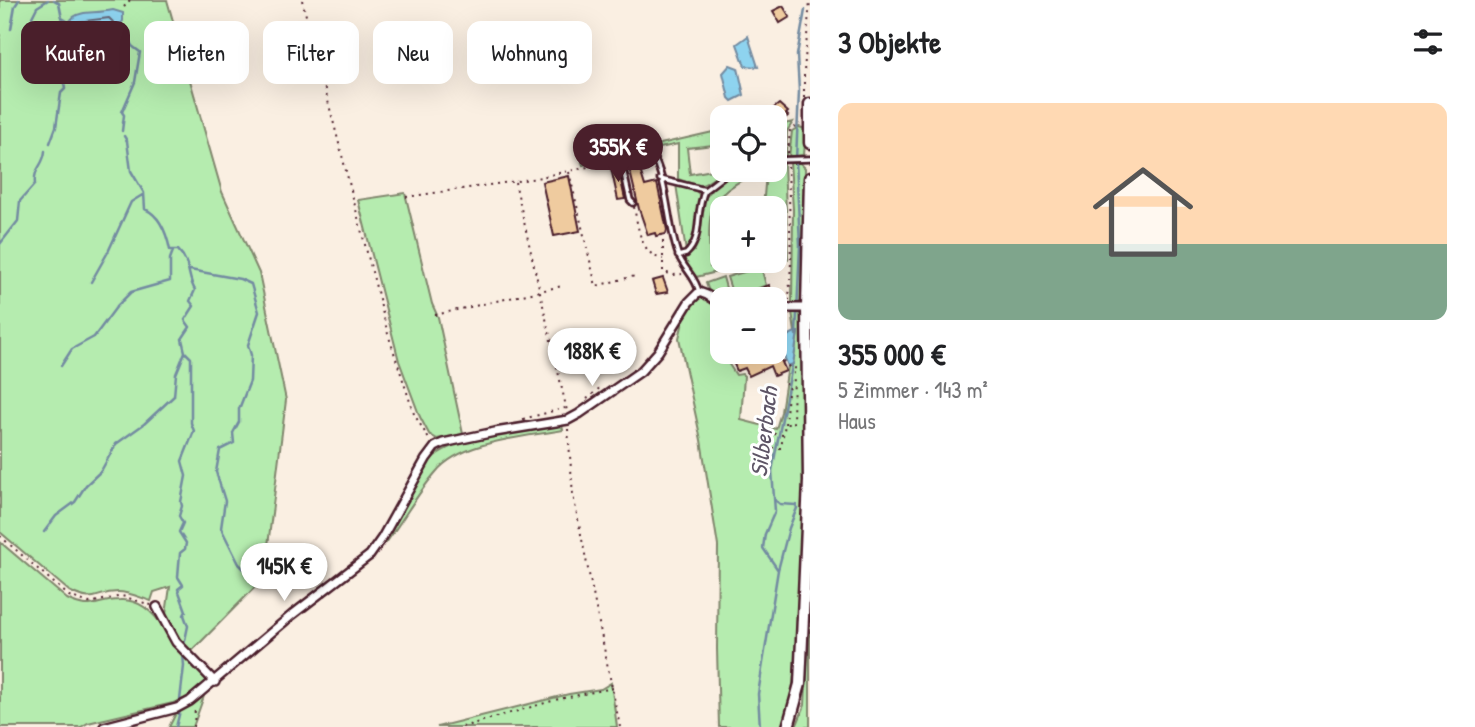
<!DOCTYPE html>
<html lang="de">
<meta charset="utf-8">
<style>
:root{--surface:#fff;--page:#f2f2f2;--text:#202124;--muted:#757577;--line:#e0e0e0;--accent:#4a1f2b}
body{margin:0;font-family:"Patrick Hand",sans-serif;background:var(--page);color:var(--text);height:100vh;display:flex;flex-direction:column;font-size:26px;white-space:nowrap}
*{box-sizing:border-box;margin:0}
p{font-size:23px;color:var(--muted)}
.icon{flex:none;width:38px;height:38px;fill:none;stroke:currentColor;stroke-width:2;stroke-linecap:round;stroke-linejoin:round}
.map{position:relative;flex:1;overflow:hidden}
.drawer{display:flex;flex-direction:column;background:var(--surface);width:665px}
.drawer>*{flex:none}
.top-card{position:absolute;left:21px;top:21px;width:665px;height:63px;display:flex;gap:14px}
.fabs{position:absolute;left:710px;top:105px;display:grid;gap:14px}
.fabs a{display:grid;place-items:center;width:77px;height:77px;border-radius:14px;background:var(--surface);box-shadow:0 7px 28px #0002;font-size:35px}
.price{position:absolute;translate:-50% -60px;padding:0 16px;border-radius:24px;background:#fff;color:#222;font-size:23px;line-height:46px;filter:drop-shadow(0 2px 4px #0008)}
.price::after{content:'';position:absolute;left:50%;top:42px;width:21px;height:16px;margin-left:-10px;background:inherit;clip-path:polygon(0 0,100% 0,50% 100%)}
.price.active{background:var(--accent);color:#fff}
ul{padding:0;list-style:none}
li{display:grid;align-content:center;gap:14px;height:371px;padding:0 28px}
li+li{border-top:2px solid var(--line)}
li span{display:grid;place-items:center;height:217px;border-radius:14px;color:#555}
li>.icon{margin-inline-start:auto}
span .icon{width:126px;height:126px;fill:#fffc;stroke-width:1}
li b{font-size:30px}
h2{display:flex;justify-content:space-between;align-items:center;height:84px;padding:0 28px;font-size:30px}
.pill{padding:0 24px;border-radius:14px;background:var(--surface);box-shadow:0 7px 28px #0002;font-size:24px;line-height:63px}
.pill.active{background:var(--accent);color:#fff}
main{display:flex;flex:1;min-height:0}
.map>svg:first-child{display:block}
</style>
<main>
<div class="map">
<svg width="810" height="727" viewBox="0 0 810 727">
<rect width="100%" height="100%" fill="#faefe2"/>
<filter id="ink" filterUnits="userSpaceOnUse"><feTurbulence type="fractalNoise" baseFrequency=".0143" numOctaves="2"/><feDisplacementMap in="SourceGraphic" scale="14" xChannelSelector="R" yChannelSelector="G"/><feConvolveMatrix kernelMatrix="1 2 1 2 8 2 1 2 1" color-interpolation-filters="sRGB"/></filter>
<g filter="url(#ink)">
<!-- green -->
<path fill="#b5ecaf" stroke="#80866d" stroke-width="2" d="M0,0H167L222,192L259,273L286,400L264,578L191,652L209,681L187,698L173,703L88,723L81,727H0V542L67,599C93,612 95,600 120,600C139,599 154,613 164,628L170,587L154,592L151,601C141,598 129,592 118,592C94,592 97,605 69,591L0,532Z
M793,122L787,131L786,156L775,157V126Z
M799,127L806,129L804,155L789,157L792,131Z
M717,131L723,132V144L687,148L690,174L723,168L727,170C701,183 710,191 678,179V144L583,165L582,162Z
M790,162L800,163L805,168L803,302L792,303L793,209Z
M775,163H784L788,259L775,260V208H763L766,173C752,170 718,193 713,207C707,221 710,251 710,267L732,261H762L696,277L683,259L694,251L697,245L702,202L717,183L737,170H775Z
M676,184L696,191L700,195C693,212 700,239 686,252Z
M405,193L432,304L438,317L463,434L437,439L429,434L420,417L399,361L358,200Z
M761,267L766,285L734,299L727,277Z
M723,277L729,299H723V303L709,292L706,283Z
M704,298L709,299L723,311V352H732L734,357L728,363L736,375L742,374L744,376L741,420L776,429L781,412L788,366L793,364L798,333L795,332L792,312L801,314L805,495L799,621L791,705L782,727H719L717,649L718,546L701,440L679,338L686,310L696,299Z
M562,425L563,430C525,437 461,441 436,472C417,494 403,520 386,543L384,542L430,460C458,433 524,431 562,425Z
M810,600V727H796L805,705Z
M611,683L617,727H437L569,694L601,689Z
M204,696L193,727H169L176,713L194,704Z"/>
<!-- water -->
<path fill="#8ed3ef" stroke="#738ba1" stroke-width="2" d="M113,10L123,13V21L117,29L118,34C103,41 78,47 63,41C69,5 83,16 113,10Z
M748,36L758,67L745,66L737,44Z
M730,65L738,68L744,95L732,101L729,98L723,73Z
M795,332H798L793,364L788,366L778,341Z"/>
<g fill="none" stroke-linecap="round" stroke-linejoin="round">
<!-- shore -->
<path stroke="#656779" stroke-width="2" d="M109,18L113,22L108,31L76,36L73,34L77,22Z"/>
<!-- stream -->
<path stroke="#738ba1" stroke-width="2.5" d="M54,0L59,3L62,18L69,22
M32,17L37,7L48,0
M11,29L15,6L19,0
M114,29L125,31L132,46L140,52L135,82L122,112L124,115L122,131
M124,136L127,141L131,171L144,193L145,209C161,216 167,235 170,250H178C191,263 187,277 195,290L190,301L194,306L185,320L190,327L182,339L185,352L191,358V423L194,431L182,461L186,476L181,502L182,506L179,516L183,523L179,532L186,543L185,549L180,553L178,577L183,585L178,589L186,611L184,615L188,626L184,645
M50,143L56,127L61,93L65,89L64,82C74,68 80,56 74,40
M0,244L18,221L20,201L35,184C33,168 44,166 45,151
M190,270L240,279L251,284L259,312L248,345L251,355L250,381L239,409V422L233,433L234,443L220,450L216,472L225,501L221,528L239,564L253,578
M91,282L108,252L131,202L144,194
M796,335L800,245L796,160L799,91L797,55L805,10
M61,366L72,349L94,337L117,306L131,292L170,281V259L173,251
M775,500L780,504L796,505L797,508L789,528L778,570
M44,532L56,516L75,502L86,485L101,471L116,444L144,424L174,396L176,374L185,352
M180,700L184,666L183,654
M176,727L180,711
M760,727L758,694L778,570L763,548L765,534L775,511L772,471L792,366"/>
</g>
<!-- building -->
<path fill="#efcb9f" stroke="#4a1f2b" stroke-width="2" d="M783,6L790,17L780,23L773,11Z
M779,104L788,112L786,114L788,116L779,123L769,112Z
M649,158L651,167L640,170L645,186L657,183L667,230L666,234L656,236L655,233L648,235L639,209L628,163Z
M618,167L625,199L618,200L611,168Z
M569,176L580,231L554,236L542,182Z
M663,278L668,292L656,294L652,281Z
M769,285L775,299H736Z
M777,351L786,371L774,376L770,366L749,376L745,368L737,371L733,362L739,359L736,352H756L759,359Z"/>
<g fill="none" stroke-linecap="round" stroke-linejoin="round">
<!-- lane casing -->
<g stroke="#4a1f2b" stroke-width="9">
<path id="lane" d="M775,160L810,159
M660,179L705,190L731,170
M633,203L630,200L621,160L651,153C668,179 667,224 678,254C683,268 696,277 699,292
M678,256L686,254C704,237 694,214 705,190"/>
</g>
<!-- street casing -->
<g stroke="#4a1f2b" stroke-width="12">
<path id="street" d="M775,313L789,308H807
M157,607L176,642L215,682
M104,727L177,708L190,701L292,615L370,555L382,538L426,459L435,447L443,443L495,432L568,420L579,414L641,371L658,352L689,302L699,292L707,295L723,305"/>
</g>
<!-- secondary casing -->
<g stroke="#4a1f2b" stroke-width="15">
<path id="secondary" d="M810,104V143
M788,727L800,684L809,481L807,308L810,178"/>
</g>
<!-- path -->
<path stroke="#4a1f2b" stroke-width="2" stroke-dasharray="2 5" stroke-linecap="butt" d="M302,0L388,334L414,414L430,441
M124,7L130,0
M804,98V71L810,1
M788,153L790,129L800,124
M788,166L791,261L789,300
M569,172L596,286L635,276
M515,182L567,411
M406,197L531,179L616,161
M634,207C638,226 640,255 663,259
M663,241V272L674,275L682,274
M435,315L562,286
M775,349C783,358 784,370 799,368
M587,399L602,386
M523,419L565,408
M785,424L789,384H786
M568,429L573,495L620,727
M774,434L783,435
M772,448H781L785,424H793L794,369
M0,536L69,596L89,603L122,596L151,605
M194,727L195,707
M462,727L559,699L613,688"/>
<!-- lane -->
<use href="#lane" stroke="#fff" stroke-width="3.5"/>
<!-- street -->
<use href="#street" stroke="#fff" stroke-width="7"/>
<!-- secondary -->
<use href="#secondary" stroke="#fff" stroke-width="10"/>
</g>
</g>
<g text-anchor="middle" stroke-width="6" stroke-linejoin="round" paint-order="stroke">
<!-- water labels -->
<g font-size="24" font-style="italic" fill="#5e5566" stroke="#fff">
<text transform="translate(764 432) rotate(-83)" y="8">Silberbach</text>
</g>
</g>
</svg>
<div class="fabs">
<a><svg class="icon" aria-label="locate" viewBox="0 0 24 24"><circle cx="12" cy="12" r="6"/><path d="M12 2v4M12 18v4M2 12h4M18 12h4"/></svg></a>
<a>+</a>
<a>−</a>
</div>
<b class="price active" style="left:618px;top:184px">355K €</b>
<b class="price" style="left:592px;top:388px">188K €</b>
<b class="price" style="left:284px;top:603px">145K €</b>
<div class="top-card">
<a class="pill active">Kaufen</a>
<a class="pill">Mieten</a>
<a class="pill">Filter</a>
<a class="pill">Neu</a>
<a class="pill">Wohnung</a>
</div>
</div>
<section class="drawer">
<h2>3 Objekte<svg class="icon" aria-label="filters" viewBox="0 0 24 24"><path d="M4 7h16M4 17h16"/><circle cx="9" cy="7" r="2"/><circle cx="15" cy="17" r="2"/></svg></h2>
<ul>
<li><span style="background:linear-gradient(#ffd9b3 65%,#7fa58c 0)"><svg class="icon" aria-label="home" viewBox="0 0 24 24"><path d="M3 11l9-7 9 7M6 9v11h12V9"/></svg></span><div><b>355 000 €</b><p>5 Zimmer · 143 m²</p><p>Haus</p></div></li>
</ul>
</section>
</main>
